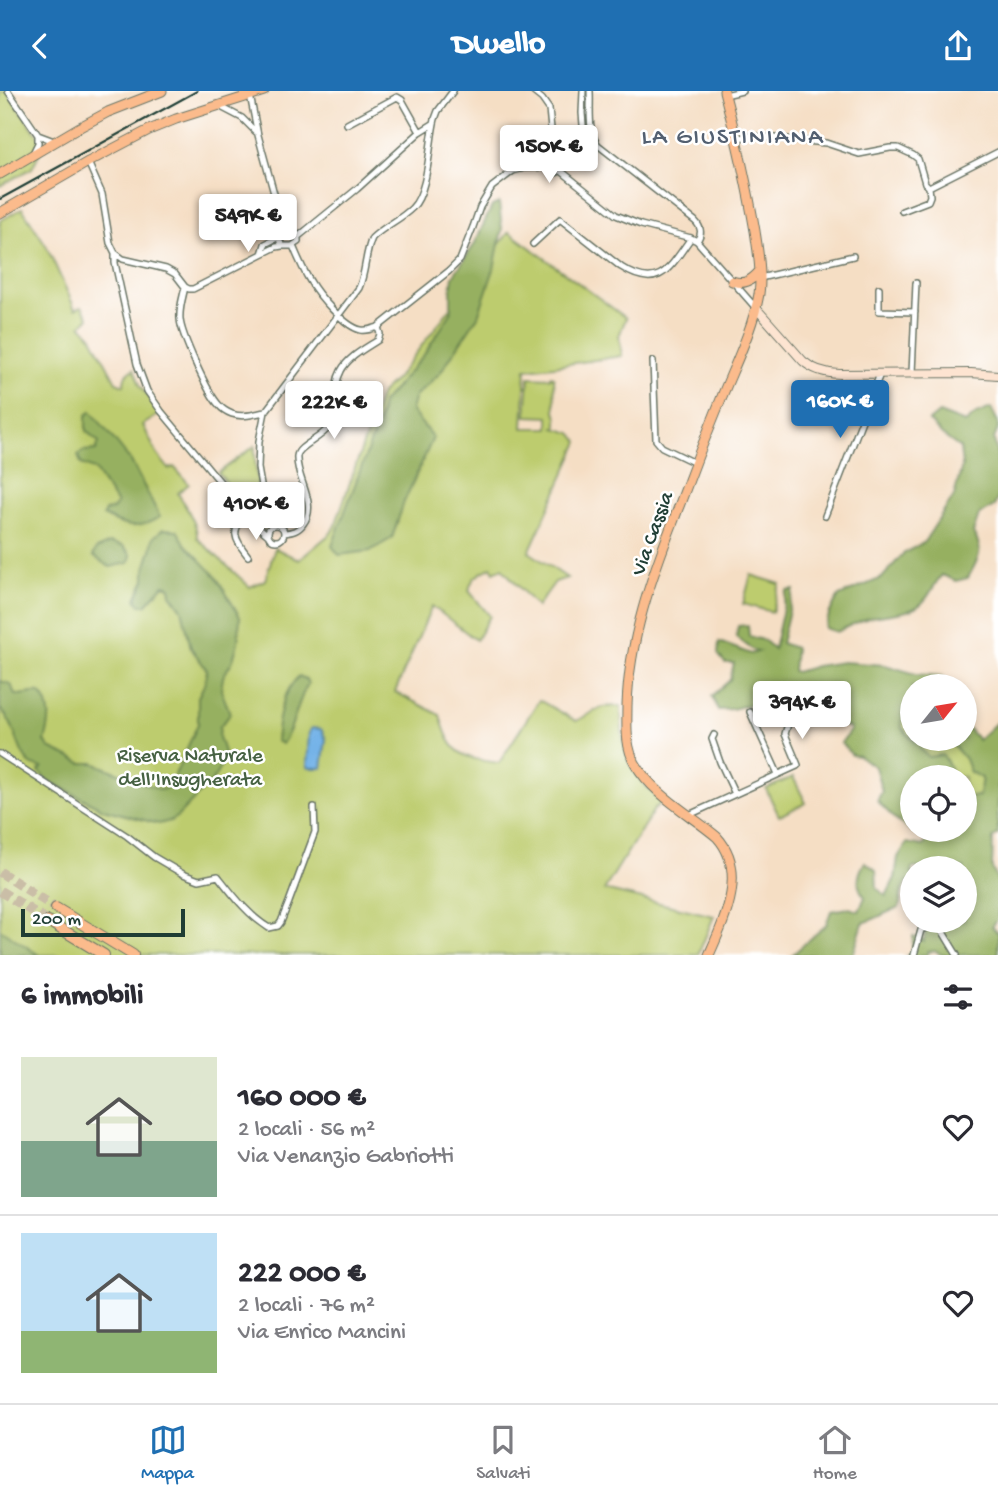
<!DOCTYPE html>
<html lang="it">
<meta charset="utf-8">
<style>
:root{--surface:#fff;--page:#f7f7f7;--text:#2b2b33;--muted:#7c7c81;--line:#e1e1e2;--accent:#1f6fb2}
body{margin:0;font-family:"Gochi Hand",sans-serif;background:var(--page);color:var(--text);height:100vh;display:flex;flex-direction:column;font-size:26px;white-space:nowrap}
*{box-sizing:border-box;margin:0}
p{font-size:23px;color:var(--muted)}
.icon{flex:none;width:38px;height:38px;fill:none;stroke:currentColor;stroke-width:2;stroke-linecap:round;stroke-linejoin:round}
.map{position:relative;height:864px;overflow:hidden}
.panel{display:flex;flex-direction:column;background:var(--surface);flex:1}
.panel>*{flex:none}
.needle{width:46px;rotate:60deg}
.buttons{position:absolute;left:900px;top:583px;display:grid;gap:14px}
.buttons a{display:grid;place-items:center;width:77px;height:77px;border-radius:50%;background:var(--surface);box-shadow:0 4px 10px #0003;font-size:35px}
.scale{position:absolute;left:21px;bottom:18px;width:164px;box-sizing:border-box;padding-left:7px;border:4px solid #1f3d34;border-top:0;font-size:19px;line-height:24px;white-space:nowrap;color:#1f3d34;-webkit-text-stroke:5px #fff;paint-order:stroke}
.price{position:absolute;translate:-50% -60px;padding:0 16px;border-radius:7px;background:#fff;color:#222;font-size:23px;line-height:46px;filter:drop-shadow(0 2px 4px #0008)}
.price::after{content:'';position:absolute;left:50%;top:42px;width:21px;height:16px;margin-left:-10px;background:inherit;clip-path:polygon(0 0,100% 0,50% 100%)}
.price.active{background:var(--accent);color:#fff}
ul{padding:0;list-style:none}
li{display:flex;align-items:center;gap:21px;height:175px;padding:0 21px}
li+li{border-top:2px solid var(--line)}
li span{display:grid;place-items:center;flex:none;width:196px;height:140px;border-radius:0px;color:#555}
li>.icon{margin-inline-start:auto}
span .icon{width:84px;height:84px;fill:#fffc;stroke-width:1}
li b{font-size:30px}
h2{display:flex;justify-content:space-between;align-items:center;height:84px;padding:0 21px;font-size:30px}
header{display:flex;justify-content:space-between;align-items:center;height:91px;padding:0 21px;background:var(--accent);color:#fff;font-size:32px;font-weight:700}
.tab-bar{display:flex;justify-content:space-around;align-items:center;height:98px;border-top:2px solid var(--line);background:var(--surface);font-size:19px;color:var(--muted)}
.tab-bar a{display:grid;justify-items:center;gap:4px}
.tab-bar .active{color:var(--accent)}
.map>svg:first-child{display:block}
</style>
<header><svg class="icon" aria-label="back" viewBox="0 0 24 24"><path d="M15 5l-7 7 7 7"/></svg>Dwello<svg class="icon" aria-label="share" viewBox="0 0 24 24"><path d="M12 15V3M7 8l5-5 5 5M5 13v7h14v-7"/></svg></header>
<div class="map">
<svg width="998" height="864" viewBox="0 0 998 864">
<rect width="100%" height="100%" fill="#fff"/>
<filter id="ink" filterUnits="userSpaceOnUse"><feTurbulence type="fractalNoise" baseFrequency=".0143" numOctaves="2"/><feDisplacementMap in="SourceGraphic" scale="14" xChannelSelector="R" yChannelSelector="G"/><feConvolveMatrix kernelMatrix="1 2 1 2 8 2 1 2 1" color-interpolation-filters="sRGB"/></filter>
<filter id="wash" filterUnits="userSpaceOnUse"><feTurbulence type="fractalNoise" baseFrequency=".00686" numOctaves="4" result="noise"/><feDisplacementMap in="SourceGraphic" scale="28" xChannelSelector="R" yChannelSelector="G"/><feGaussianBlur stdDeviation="1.57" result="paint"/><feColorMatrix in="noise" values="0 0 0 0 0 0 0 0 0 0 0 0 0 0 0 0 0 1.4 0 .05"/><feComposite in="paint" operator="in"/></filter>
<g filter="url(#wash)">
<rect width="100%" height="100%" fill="#f5dec4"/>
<!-- green -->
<path fill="#bdcc6e" stroke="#6e8451" stroke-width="2" d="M0,0H7L44,53L32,77L0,95Z
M22,117L46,154L75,218L82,215L89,227L81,234L92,246L116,291L124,294C124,285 126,282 134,278L140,294L160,323L143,334L157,363L169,378L174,376L189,393L178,402C185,416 198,432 197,447L250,496L265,489L275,457L299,469L331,442L336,432L381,302L396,288L509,141L626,227L619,245L622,265L554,275L526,278L523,337H549V326L526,325L529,286L551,287V285L554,286L555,319L557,326V336L555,337L572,342L579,351L529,461L567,487L555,491L537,516L502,477L494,481L491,476C478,484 472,485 469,500L490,525L476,549L432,515L395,601L440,624C451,663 460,667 499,672L539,609L576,630L602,616L621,615C621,660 627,682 663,711L655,717L604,799L714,825L698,864H0V130Z
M255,355C254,383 261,409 267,436L265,438L218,382Z
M751,484L780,493L772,521L743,513Z
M910,604L912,605V648H927L935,656L942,654H954L965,668L970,681L982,687L979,705L964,706V686H954L946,669L928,666L902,637V619Z
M793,686L806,712L779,725L766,698Z"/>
<!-- forest -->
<path fill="#96b061" stroke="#5a764a" stroke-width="2" d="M499,112L502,138L494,178L478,225L440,282L415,305L411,319L433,347L404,411L392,447L370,460L339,464L332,455L379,329L382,312L423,265L451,222V199L453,185L474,154L492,115Z
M991,317L998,331V338L994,348L998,367V407L994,415L979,424L973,442C986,460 977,469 968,487L956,490L942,484C934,492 931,504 922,512C910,524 886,522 869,527C858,530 847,536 837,541L825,537L830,521L839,505L882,487L903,463L924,451L954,405L962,375L960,357L942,344L929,330L939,322L965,332L976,323Z
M91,320L131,370L160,426C136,440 127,437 103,425L105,420L113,418L117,413L94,378L81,373L78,364L83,360L96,359L99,351L86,340V325Z
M163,438L177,439L186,454L216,485L240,526L238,551L233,569L223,586L221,599L230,622L226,629L220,635L219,646L224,661L223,671L213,689L178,725L170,730L159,733L103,718L45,688L39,680L42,677C38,675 34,675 31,673C17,663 17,633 0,618V590L11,593L15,604C22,605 31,601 40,602C53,616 50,633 45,650L49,657L82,672H94L161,699L170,695L198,633V606L205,592L207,579L191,557L182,518L171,503L170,496L164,494L146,514H140L136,508L145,489V478L151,459L153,447Z
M110,452L123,455L131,464L129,472L110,476L93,465L96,458Z
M794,499L781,552L795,557L793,580L796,581L816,575L843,571L885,574L916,583L941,585L957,594V595H912V605H910L902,619V637L928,666L942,664L946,669L954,686H912V738H964V706L979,705L982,687L970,681L965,668L954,655L942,654L935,656L927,648H964V625L967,636L978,649L997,631L998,633V743L993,747L992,777L998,790V828L992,836L998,842V864H942L935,860L928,861L927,864H908L912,861L913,845L924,850L925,836H940L946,830H964V777H912V790H908L902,801L899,817C886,821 876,828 863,832L853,864H792L826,834L831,820L849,817L859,820L865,806C855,795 858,782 865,771L876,779L877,797L886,805L895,787L898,766L907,752L923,755L933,742L913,741L898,731L877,710L882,700L875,676L859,665L852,664L841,652L851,638L822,624L817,605L795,615L785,612L775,595L761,599L756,612L732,618L718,619L712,605L730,589L734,572H725L718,563L719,551L751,563L759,560L753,559L736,546L738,535L748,534L749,545L765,550L774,558L787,500Z
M299,585L306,588L308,593C296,612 295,636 282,653L276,650C278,628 282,601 299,585Z
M0,838L39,864H0Z"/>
<!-- water -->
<path fill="#75b3e8" stroke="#4a788e" stroke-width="2" d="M312,637L321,638L326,648L322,677H309L307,675L309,641Z"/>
</g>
<g filter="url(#ink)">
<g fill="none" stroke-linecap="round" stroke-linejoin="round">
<!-- highway-tunnel -->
<path stroke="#cabea7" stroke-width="10" stroke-dasharray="10 5" stroke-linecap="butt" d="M0,781L56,817
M0,800L48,830"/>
<!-- street casing -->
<g stroke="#6a7566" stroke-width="8">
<path id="street" d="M8,0L38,44L54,50
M532,0L542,8L549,18L554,68
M583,0L582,22L584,46
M590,0C591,17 587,40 598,54L695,130C702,137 702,143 697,150
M250,4L258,44L285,143
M725,4L742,0
M219,15L242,27L256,41
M347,33L397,6L402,9L420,41
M736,47L754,45L826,52L859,63L890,57H898L913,64L918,68L925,92L929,96L998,61
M32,64L38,52V44
M547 75a7 7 0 1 1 14 0a7 7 0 1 1-14 0Z
M88,71L102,103L110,152L115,162L123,168L166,178L175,183L185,196C183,206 179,217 180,228C181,243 208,303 219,314C222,318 227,321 232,323C244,327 254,323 265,321
M560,79L616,124L641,134L691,147L697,150L755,216
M902,120L928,110L930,105L929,96
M292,141L298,144V151L292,155H283L280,151L279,146L283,143Z
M299,145L357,98L420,41L433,33
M279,146L265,153L262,163L276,156L282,155
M533,153L560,128L621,176C660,201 670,176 691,147
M293,155C298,167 303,179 310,190C318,204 345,236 361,239C367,240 372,238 378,236L449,180L460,169L473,136L480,116L492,96L513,80L524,77L547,76
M115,162V172L137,273L147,300L161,320L256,434L268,444
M760,187L853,165
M185,196L189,198H193L262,163
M879,197V220L915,221
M653,270L656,349L662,356L695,372
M912,282L916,192
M246,421C231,441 233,446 248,465
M825,425L880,283
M268 442a8 8 0 1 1 16 0a8 8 0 1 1-16 0Z
M272,435L263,406L258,377L259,350L265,321L359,197C366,181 365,162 372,147C384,135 400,129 412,117C429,101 429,51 435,28L438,20L453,0
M284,442C292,441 298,440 303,433C319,413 295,387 297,365C298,355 320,348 328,337C342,318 331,298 341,280C348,266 366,257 378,249L380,243L378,236
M750,621L778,683
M714,644L712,648L720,671L735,703
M0,663L127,745L154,766L183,783L199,789L218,785C233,804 248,824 269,837L278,835L281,831L289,811L315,741L314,716
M689,724L797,675L798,674L785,643L788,633L782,621
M914,864L921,839L932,834L940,836L957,864"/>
</g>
<!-- secondary casing -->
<g stroke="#6a7566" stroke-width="10">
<path id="secondary" d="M756,217L803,270C813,279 825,282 839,283L971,282L998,284"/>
</g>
<!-- primary casing -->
<g stroke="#6a7566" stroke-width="11">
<path id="primary" d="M0,83L80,36L108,21L162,0
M0,122L88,71L149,39L176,28L264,0
M732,190C744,194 751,190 759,181
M709,864C725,828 748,780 717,746C690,723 653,704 635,672C625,655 627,634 627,615C629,549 651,487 675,426C690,385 706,344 723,303C736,271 753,237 759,203C762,183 758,160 755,140C747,93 736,46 724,0"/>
</g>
<!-- highway casing -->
<g stroke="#6a7566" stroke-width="12">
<path id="highway" d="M56,817L133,864
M48,830L104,864"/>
</g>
<!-- street -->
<use href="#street" stroke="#fff" stroke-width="5"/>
<!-- secondary -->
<use href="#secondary" stroke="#fde4d1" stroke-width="8"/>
<!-- primary -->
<use href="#primary" stroke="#fbbb8c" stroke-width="9"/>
<!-- highway -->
<use href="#highway" stroke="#fbbb8c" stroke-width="10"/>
<!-- rail -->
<path stroke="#1f3d34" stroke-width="2" d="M0,108L197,0"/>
</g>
</g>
<g text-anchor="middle" stroke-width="5" stroke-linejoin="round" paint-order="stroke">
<!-- street labels -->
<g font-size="21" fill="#1f3d34" stroke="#fff">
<text transform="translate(651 442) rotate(-70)" y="7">Via Cassia</text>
</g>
<!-- park labels -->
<g font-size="21" fill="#466142" stroke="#fff">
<text x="190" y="670">Riserva Naturale<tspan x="190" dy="24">dell'Insugherata</tspan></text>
</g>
<!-- quarter labels -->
<g font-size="24" letter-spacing="2" fill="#536071" stroke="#fff">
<text x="733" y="52">LA GIUSTINIANA</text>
</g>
</g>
</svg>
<div class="buttons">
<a><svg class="needle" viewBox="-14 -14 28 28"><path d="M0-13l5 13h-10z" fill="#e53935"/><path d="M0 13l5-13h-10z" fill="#7c7c81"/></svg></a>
<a><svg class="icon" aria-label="locate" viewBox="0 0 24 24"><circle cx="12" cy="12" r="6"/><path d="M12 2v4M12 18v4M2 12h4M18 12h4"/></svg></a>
<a><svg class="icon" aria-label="layers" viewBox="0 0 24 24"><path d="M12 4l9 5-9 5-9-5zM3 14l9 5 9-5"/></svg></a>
</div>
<div class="scale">200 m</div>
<b class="price" style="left:549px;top:94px">150K €</b>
<b class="price" style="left:248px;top:163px">549K €</b>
<b class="price active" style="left:840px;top:349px">160K €</b>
<b class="price" style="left:334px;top:350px">222K €</b>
<b class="price" style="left:256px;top:451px">410K €</b>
<b class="price" style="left:802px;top:650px">394K €</b>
</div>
<section class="panel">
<h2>6 immobili<svg class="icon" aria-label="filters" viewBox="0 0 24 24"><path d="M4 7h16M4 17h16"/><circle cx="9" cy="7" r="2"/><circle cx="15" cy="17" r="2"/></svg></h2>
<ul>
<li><span style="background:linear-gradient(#dfe7d0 60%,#7fa58c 0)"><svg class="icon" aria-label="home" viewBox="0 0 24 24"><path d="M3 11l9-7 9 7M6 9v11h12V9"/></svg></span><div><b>160 000 €</b><p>2 locali · 56 m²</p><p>Via Venanzio Gabriotti</p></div><svg class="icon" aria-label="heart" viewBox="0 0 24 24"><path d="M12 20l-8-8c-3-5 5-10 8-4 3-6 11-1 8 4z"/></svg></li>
<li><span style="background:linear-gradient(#bfe0f5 70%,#8fb573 0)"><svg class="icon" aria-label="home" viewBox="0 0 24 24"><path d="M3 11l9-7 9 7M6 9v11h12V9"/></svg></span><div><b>222 000 €</b><p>2 locali · 76 m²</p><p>Via Enrico Mancini</p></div><svg class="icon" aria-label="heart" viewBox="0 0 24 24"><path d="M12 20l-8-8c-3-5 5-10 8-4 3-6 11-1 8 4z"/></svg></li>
</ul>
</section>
<nav class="tab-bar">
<a class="active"><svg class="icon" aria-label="map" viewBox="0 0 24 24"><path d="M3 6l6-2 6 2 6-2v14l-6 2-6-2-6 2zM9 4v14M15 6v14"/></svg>Mappa</a>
<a><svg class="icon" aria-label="saved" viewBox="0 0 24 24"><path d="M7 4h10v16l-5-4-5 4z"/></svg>Salvati</a>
<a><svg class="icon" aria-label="home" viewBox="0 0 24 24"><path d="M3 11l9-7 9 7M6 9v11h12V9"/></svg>Home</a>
</nav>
